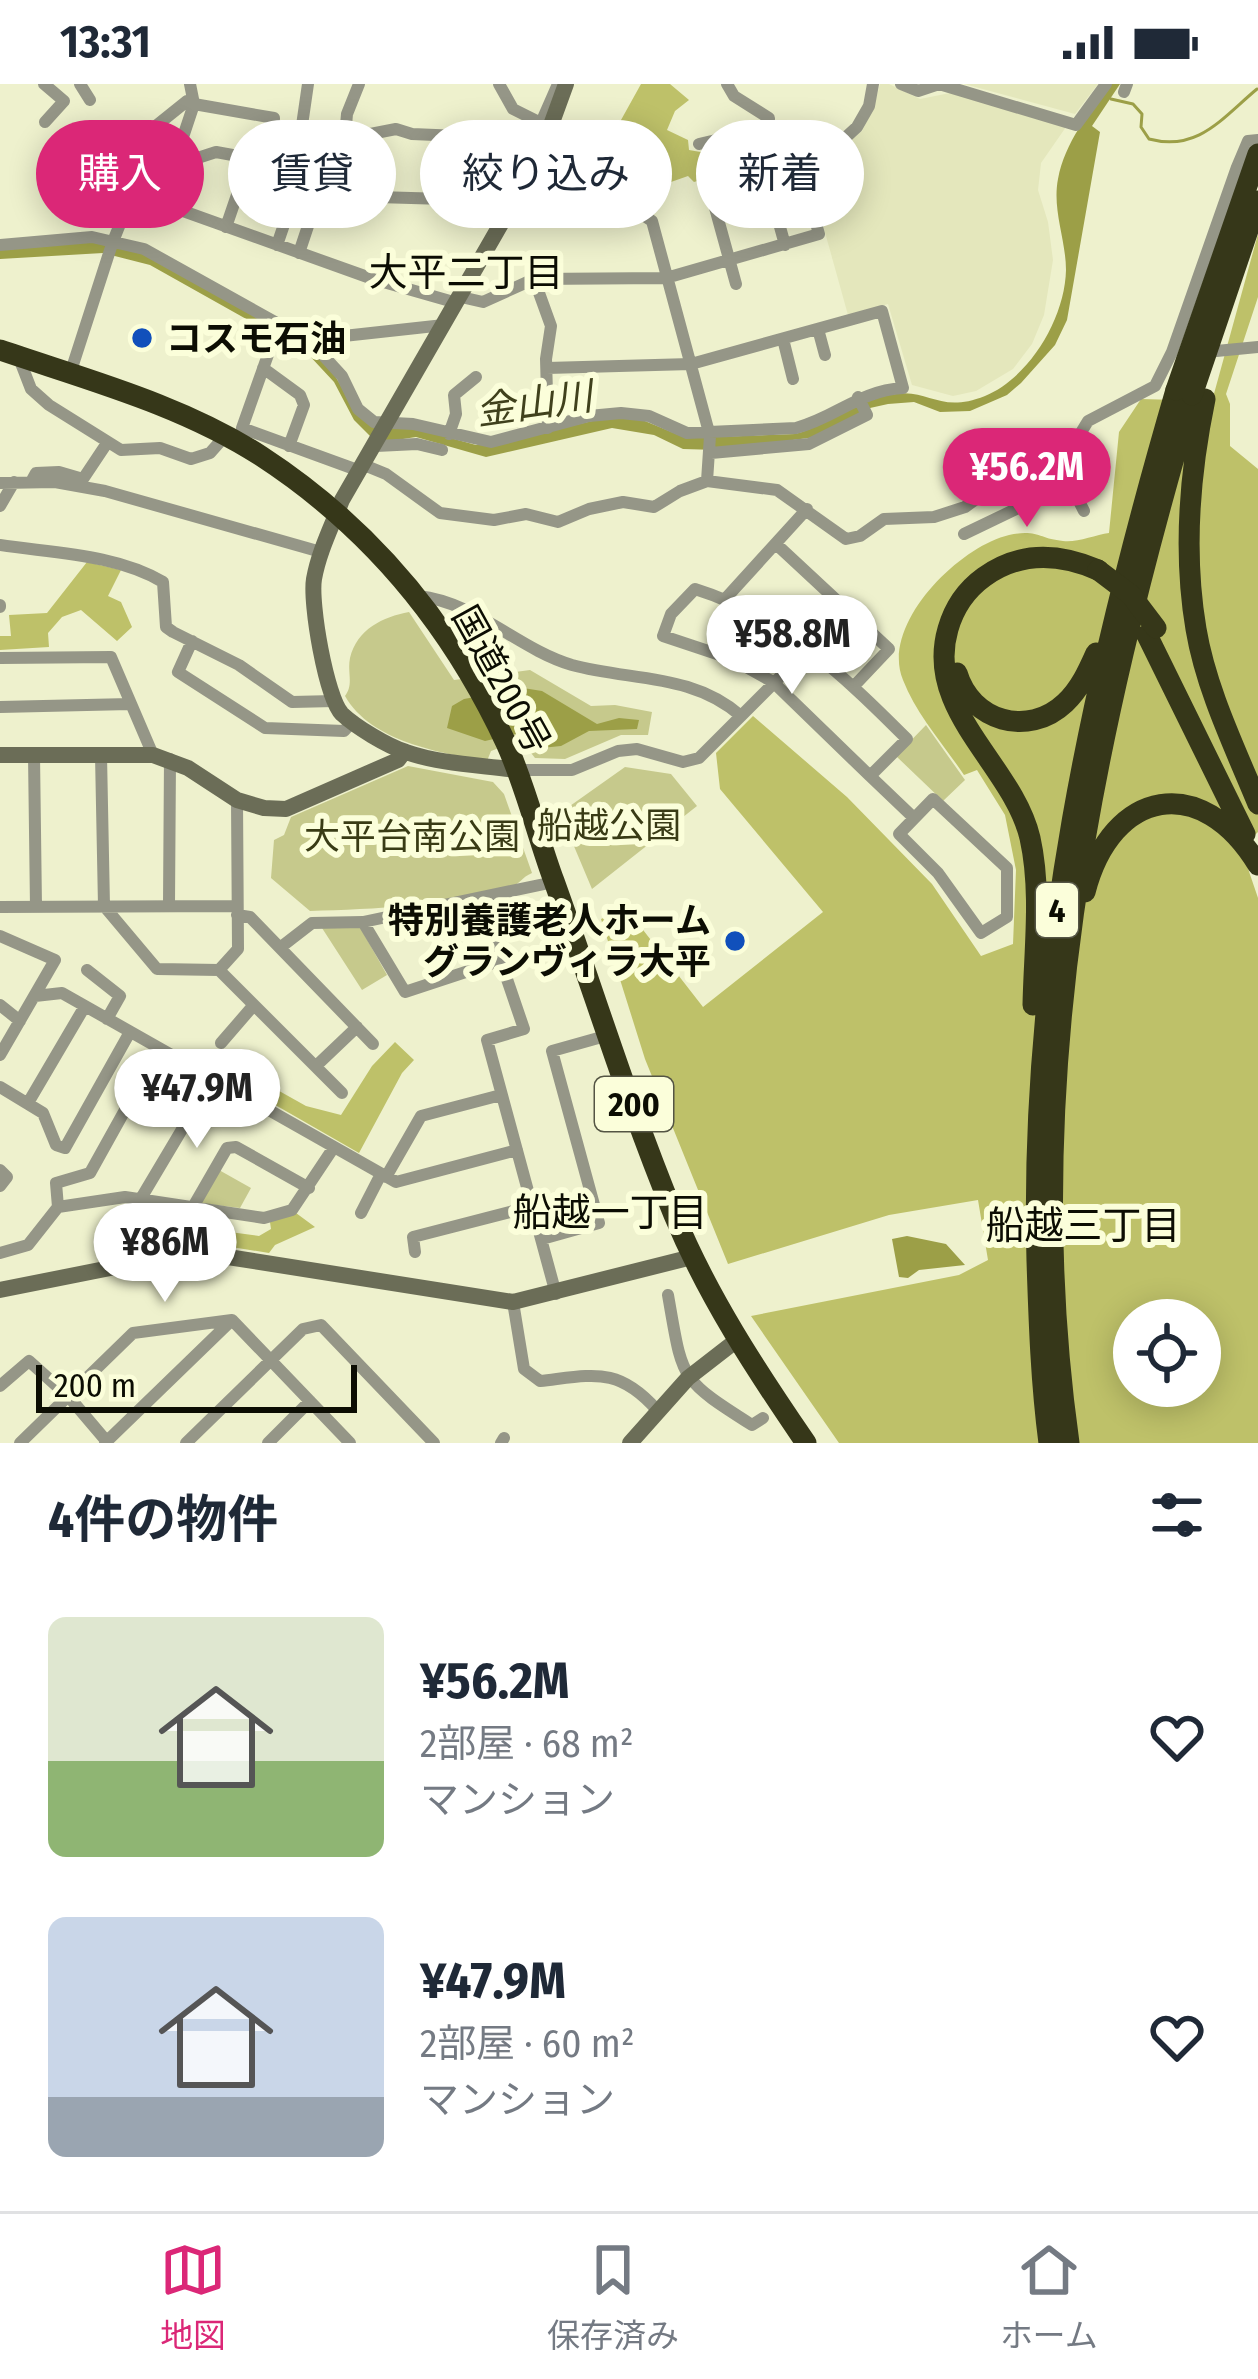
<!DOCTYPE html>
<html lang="ja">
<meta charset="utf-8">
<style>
:root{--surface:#fff;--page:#f6f6f7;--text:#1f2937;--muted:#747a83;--line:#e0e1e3;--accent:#db2777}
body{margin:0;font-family:"Fira Sans Condensed","Noto Sans JP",sans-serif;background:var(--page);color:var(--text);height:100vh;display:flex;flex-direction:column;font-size:45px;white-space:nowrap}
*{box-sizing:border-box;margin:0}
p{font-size:39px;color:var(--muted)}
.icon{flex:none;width:66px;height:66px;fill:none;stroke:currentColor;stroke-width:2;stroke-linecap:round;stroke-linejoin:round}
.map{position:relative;height:1359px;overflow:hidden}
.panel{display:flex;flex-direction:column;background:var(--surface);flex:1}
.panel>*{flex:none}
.guide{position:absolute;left:36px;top:36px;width:1188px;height:108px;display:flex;gap:24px}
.controls{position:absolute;left:1113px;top:1215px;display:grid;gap:24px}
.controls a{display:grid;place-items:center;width:108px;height:108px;border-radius:50%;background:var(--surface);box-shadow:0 6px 30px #0003;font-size:60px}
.scale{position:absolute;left:36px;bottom:30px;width:321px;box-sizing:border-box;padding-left:12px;border:6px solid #0c0d03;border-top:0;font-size:33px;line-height:42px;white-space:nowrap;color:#0c0d03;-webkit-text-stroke:9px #fbfeda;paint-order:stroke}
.price{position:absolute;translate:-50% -102px;padding:0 27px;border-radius:42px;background:#fff;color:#222;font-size:39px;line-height:78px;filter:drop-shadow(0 3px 6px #0008)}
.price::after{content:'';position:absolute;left:50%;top:72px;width:36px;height:27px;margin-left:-18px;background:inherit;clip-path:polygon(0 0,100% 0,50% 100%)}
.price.active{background:var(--accent);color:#fff}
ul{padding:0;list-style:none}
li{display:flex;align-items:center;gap:36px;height:300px;padding:0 48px}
li span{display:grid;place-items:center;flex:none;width:336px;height:240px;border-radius:18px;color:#555}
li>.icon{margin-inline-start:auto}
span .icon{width:144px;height:144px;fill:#fffc;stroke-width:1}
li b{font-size:51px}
h2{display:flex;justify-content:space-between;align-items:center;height:144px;padding:0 48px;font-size:51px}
.tag{padding:0 42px;border-radius:54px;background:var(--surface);box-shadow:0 6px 30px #0003;font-size:42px;line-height:108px}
.tag.active{background:var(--accent);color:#fff}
.status{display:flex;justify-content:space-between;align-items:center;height:84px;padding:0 60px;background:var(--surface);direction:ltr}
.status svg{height:33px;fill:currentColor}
.tab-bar{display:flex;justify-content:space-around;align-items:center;height:168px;border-top:3px solid var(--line);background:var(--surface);font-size:33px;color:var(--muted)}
.tab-bar a{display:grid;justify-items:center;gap:6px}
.tab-bar .active{color:var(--accent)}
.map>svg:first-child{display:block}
</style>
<div class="status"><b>13:31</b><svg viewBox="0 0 49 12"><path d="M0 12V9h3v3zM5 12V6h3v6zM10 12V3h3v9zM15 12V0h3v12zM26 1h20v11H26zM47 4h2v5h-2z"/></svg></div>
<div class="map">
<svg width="1258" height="1359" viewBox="0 0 1258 1359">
<rect width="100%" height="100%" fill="#eef1cd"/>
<!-- built -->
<path fill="#e4e7bc" d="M880,0H889L920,15L950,9L1066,43L1041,79L1038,106L1048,138L1053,176L1044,231L1032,260L1013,285L976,307L953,312L912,301L888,220L848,231L811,98L819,83L862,47L874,23Z
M964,0H1098L1075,30Z"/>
<!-- green -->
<path fill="#c6c98c" d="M409,528L454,596L530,586L591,622L615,621L652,628L648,651H621L565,675L535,674L521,656L491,667L487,677C441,669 371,658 345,612C354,600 347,589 350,574C357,545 383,533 409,528Z
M926,641L965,696L943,717L896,672Z
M408,682L493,698L504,710L532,789C522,793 519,801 509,804C446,822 375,825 310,827L271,794L274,756L284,751L291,733Z
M625,683L671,690L697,722L592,805L560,729Z
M360,843L387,891L362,906L322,844Z
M219,1086L251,1104L240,1124L200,1119Z"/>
<!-- forest -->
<path fill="#bec169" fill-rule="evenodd" d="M641,0H670L689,16L675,27L667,46L688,56L689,66L712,70L720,61L759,64V78L694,98L688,92L671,98L668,94L654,99L652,95L632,102L633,119L617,108L626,99L628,77L621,70L631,59L616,45Z
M1258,150V213L1226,310L1230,320V362L1258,385V748L1241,764L1258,814V1359H839L751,1232L959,1191L988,1176L978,1116L889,1131L728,1180L645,975L601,835L626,824L703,923L823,828L720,705L716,669L753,632L847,713L932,800L981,872L1013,860L1016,786L1005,731L977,686L964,691C944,661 916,630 903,596C880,541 958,463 1009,451C1038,445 1039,455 1063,457C1076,459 1095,451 1109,449L1119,348L1141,315L1212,317ZM1134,1236H1200V1302H1134Z
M87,478L121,486L108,512L121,518L132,543L117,557L81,526L62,533L48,549L49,563L0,566V552H11L9,531L47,529Z
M395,958L414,976L402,989L359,1069L249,1006L256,994L306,1022L341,1031L372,982Z
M296,1129L315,1143L275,1161L269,1169L213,1160L215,1146L259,1152L271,1145L270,1138Z"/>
<!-- water -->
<path fill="#9c9f47" d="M1111,0H1120L1092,42L1100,48L1067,236L1055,261L1021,299L1007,311L970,327L940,328L914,318L888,320L870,324L816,353L717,366L683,365L654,351L612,344L486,373L416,353L390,357L371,353L354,336L334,298L307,269L150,181L103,169L0,175V164C35,161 76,152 111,160C169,172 254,230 309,261L330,283L356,328L476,361H490L605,334L640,335L686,354L795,350C817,345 832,331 852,322C865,315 882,312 896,310C929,305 940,330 985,312C1030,293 1065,234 1066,186C1066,156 1052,126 1058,95C1065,58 1089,29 1111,0Z
M523,604L542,607L597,640L619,634L639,636L637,645L589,647L561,662L541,664L528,647L485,657L447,644L452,622L464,615Z
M907,1152L946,1160L965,1181L919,1186L908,1194L899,1193L892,1155Z"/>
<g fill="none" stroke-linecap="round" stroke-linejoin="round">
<!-- stream -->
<path stroke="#9c9f47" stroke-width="3" d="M1111,15L1133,20L1142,30L1141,43L1149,55C1198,68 1222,34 1257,5"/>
<!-- street -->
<path stroke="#959687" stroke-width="12" d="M44,0L64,17L45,38
M80,0L90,16
M190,0L194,20L274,34L272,62
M499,0L513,25L541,39L558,0
M727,0L734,12L769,34L768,59L794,63L815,78
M901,0L918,7L939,0L1076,41L1106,0
M1124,8L1127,0
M345,53L347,30L359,0
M300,55L308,0
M699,60L716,56L768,59
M109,69L131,62L187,17L194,20
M539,74L573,85L652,137L710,352L707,397
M159,76L176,81L216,68L249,74
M183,80L179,65L194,20
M102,98L373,195L457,219
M769,103L785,161
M343,112L479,116L508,128
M712,113L736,200
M226,143L251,70L300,55L355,53L396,45L412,50L459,52C476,88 478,110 520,83L533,86
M0,161L92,153L144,165L311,258L342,292L358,325L374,338L413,340L491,358L589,332L621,329L649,332L687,349L796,344C837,333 858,307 903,304L882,227L691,280L547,284
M277,161L289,126
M299,169L317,115
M534,195L551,242L546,275L548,344
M461,213L483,218L534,195L666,194L819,150L805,100L808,88L857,43L869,22L873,0
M818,245L825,271
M783,255L793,295
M307,256L444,241
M270,265L242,344L360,387
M1206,268L1258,263
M19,274L31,305L49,321L121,366L160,364L191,375L210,369L225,352
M263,284L300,311L304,321L289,362
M70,290L112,160L132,110
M449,350L456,330L454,311L476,293
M376,362L417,360L442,366
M711,369L809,360L867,331L858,313
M1056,372L1084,427
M364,381L386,390L440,429L494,436L526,430L558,438L589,425L623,418L654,423L680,407L707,397L777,406L846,455L860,452L884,435L934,433L965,423L993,403L1074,360L1088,337L1155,302L1172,268L1237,83L1248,57L1258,56
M31,398L36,389L59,388L83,395L107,359
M0,399L55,398L105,407L321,468
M0,422L14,398
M964,450L1070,399
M776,460L889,565L854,602
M0,461C52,469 116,470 163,498L166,543L173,548L239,581L292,618L334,617
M418,512C476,518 518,565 572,581C631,597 692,589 741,632L699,674L683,678L637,665L618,667L572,686H517
M726,514L807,425
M0,521V523
M192,557L178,588L265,644L344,647L353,637
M0,574L111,573L153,671
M0,623L130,620
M741,632L810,563
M34,671L36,823
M101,671L104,822L157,885L219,886L342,1009
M870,692L773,598L732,575L663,552L671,530L695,505C782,532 844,592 907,655L870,692L914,734
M933,715L1007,784V833L981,849L938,789L899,750Z
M480,816L524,945L487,956L556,1210
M169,820L170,675
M0,823L236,822
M237,831L250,833L373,960
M363,838L405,908L499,877
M0,852L55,876L0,971
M281,863L312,839L363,838L554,798
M87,886L120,912L107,935
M219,886L238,865L237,716
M35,912L62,909L396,1098L517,1066
M0,921L20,937
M221,959L253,922
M316,982L357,943
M0,1003L43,1029L56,1061L65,1064L130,948
M28,1019L85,922
M0,1086L7,1093L0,1102
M386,1093L421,1032L501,1011
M140,1116L212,995
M58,1123L56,1099L90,1089L159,965
M193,1123L227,1064L236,1063L309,1104
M361,1129L381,1090
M542,1155L599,1139L552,967L609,951
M415,1168L413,1153L533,1122
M0,1169L28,1161L58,1123L125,1113L264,1134L292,1126L334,1063
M668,1211C683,1296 678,1294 752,1341L763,1334
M513,1218L524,1285L540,1297C594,1291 618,1282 657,1326
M0,1302L29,1277L69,1313L108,1359
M20,1359L133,1249L232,1236L350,1359
M105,1359L232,1236
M186,1359L303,1245L321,1241L434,1359
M268,1359L310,1317
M501,1359L504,1354"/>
<!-- secondary -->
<path stroke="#6b6d57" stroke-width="16" d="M0,671H153L188,684L237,716L264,724L286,725L398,676L404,668
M517,686C481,681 440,680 406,668C387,662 356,643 342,630C326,613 310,519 314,495C319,467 332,442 342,416L539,74L566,0
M0,1206L185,1169L215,1171L513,1218L692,1173
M630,1359L688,1294L737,1256"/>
<!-- highway -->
<path stroke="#363719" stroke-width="21" d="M0,266C88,296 182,321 261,372C370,443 451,541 506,659C526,703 537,751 554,797C594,908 629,1022 674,1131C708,1213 756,1286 806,1359
M1205,315C1189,392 1183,468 1196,545C1206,605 1235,664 1258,720
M1147,551L1245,750
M957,589C971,637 1028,654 1065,619C1080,605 1088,587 1096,569
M1085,808C1112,704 1202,688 1258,781
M1033,921C1034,867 1042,808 1030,754C1013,681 924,627 948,545C954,524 966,506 984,493C1020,467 1059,469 1098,486
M1049,1359C1041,1299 1039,1237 1037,1177C1029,878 1093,590 1176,306
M1069,1359C1018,997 1091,657 1192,311"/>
<!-- highway-bridge -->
<path stroke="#363719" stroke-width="21" d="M1176,306L1258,70
M1192,311L1258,117
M1098,486L1131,511L1156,544"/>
</g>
<!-- markers -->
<g fill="#1150bb" stroke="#fbfeda" stroke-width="4.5">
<circle cx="142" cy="254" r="12"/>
<circle cx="735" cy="857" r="12"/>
</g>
<g text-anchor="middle" stroke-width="12" stroke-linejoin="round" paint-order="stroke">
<!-- shield labels -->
<g fill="#fbfeda" stroke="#545544" stroke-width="3">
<rect x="1036" y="799" width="42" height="54" rx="9"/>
<rect x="595" y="993" width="78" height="54" rx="9"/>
</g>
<g font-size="33" font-weight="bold" fill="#0c0d03">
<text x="1057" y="838">4</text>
<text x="634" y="1032">200</text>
</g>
<!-- poi labels -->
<g font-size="36" font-weight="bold" fill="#0c0d03" stroke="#fbfeda" text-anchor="start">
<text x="166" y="267">コスモ石油</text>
<text x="711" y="849" text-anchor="end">特別養護老人ホーム<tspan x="711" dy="41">グランヴィラ大平</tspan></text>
</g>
<!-- street labels -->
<g font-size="36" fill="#0c0d03" stroke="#fbfeda">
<text transform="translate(502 595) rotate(61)" y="13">国道200号</text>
</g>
<!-- park labels -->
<g font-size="36" fill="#393b15" stroke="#fbfeda">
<text x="609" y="754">船越公園</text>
<text x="412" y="765">大平台南公園</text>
</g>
<!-- neighbourhood labels -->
<g font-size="39" fill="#0c0d03" stroke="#fbfeda">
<text x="466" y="202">大平二丁目</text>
<text x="610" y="1142">船越一丁目</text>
<text x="1083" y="1155">船越三丁目</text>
</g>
<!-- water labels -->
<g font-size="39" font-style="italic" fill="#40411c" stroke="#fbfeda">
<text transform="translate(534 319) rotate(-8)" y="14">金山川</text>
</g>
</g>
</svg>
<div class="controls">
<a><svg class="icon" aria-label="locate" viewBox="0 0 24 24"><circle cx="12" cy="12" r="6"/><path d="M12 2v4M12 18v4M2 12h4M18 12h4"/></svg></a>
</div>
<div class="scale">200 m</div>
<b class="price active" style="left:1027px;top:446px">¥56.2M</b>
<b class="price" style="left:792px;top:613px">¥58.8M</b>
<b class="price" style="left:197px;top:1067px">¥47.9M</b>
<b class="price" style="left:165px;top:1221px">¥86M</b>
<div class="guide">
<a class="tag active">購入</a>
<a class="tag">賃貸</a>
<a class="tag">絞り込み</a>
<a class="tag">新着</a>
</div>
</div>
<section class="panel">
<h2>4件の物件<svg class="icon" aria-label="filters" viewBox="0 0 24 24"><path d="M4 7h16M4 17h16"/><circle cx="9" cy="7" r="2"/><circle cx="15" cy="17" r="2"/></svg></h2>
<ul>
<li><span style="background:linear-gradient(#dfe7d0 60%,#8fb573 0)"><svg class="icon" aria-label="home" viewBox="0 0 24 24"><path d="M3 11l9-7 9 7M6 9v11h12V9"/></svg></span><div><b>¥56.2M</b><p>2部屋 · 68 m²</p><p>マンション</p></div><svg class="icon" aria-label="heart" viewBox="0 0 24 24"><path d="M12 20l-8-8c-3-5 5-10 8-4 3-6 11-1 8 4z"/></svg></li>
<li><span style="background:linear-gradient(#c9d6e8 75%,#9aa5b1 0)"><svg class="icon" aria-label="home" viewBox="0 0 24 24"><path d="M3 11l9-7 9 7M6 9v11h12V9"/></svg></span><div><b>¥47.9M</b><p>2部屋 · 60 m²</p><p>マンション</p></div><svg class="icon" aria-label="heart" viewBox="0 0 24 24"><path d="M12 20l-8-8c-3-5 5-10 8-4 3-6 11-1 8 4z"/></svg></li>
</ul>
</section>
<nav class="tab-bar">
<a class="active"><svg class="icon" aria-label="map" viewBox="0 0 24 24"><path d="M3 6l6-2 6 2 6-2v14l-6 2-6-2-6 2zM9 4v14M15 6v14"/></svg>地図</a>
<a><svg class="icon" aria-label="saved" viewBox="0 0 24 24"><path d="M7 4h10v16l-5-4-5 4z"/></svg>保存済み</a>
<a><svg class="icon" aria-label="home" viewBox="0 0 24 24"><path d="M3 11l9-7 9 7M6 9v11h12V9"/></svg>ホーム</a>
</nav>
